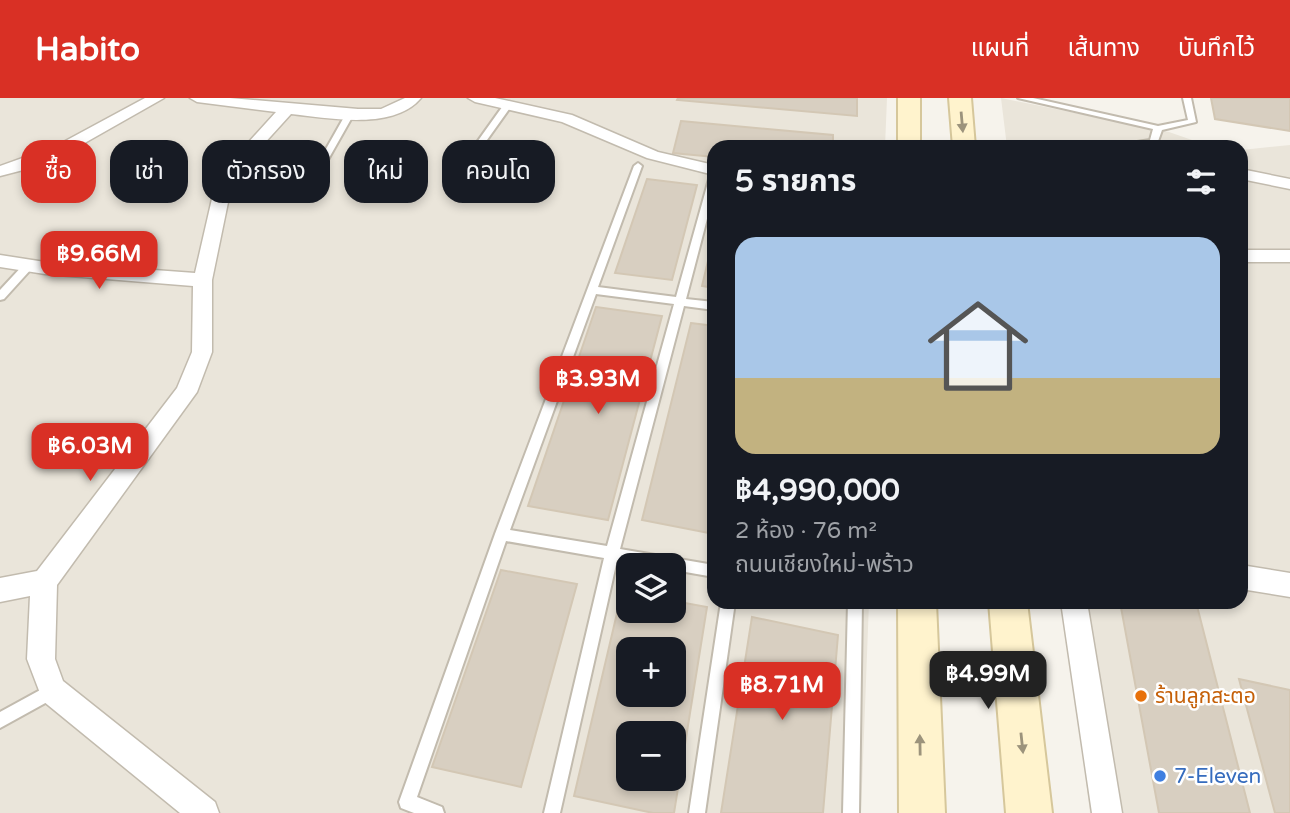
<!DOCTYPE html>
<html lang="th">
<meta charset="utf-8">
<style>
:root{--surface:#171b24;--page:#242831;--text:#f1f3f6;--muted:#9ea1a6;--accent:#d93025}
body{margin:0;font-family:"Varela Round","Noto Sans Thai",sans-serif;background:var(--page);color:var(--text);height:100vh;display:flex;flex-direction:column;font-size:26px;white-space:nowrap}
*{box-sizing:border-box;margin:0}
p{font-size:23px;color:var(--muted)}
.icon{flex:none;width:38px;height:38px;fill:none;stroke:currentColor;stroke-width:2;stroke-linecap:round;stroke-linejoin:round}
.map{position:relative;flex:1;overflow:hidden}
.panel{position:absolute;left:707px;top:42px;width:541px;height:469px;display:flex;flex-direction:column;background:var(--surface);border-radius:21px;box-shadow:0 4px 10px #0003}
.panel>*{flex:none}
.top-card{position:absolute;left:21px;top:42px;width:581px;height:63px;display:flex;gap:14px}
.fabs{position:absolute;left:616px;top:455px;display:grid;gap:14px}
.fabs a{display:grid;place-items:center;width:70px;height:70px;border-radius:14px;background:var(--surface);box-shadow:0 4px 10px #0003;font-size:35px}
.price{position:absolute;translate:-50% -60px;padding:0 16px;border-radius:14px;background:var(--accent);color:#fff;font-size:23px;line-height:46px;filter:drop-shadow(0 2px 4px #0008)}
.price::after{content:'';position:absolute;left:50%;top:42px;width:21px;height:16px;margin-left:-10px;background:inherit;clip-path:polygon(0 0,100% 0,50% 100%)}
.price.selected{background:#222;color:#fff}
ul{padding:0;list-style:none}
li{display:grid;align-content:center;gap:14px;height:371px;padding:0 28px}
li span{display:grid;place-items:center;height:217px;border-radius:21px;color:#555}
li>.icon{margin-inline-start:auto}
span .icon{width:126px;height:126px;fill:#fffc;stroke-width:1}
li b{font-size:30px}
h2{display:flex;justify-content:space-between;align-items:center;height:84px;padding:0 28px;font-size:30px}
.tag{padding:0 24px;border-radius:21px;background:var(--surface);box-shadow:0 4px 10px #0003;font-size:24px;line-height:63px}
.tag.selected{background:var(--accent);color:#fff}
header{display:flex;align-items:center;gap:42px;box-sizing:border-box;height:98px;padding:0 35px;background:var(--accent);color:#fff}
header strong{font-size:33px}
nav{display:flex;gap:38px;margin-inline-start:auto;font-size:24px}
.map>svg:first-child{display:block}
</style>
<header>
<strong>Habito</strong>
<nav><a>แผนที่</a><a>เส้นทาง</a><a>บันทึกไว้</a></nav>
</header>
<div class="map">
<svg width="1290" height="715" viewBox="0 0 1290 715">
<rect width="100%" height="100%" fill="#f6f3ec"/>
<!-- residential -->
<path fill="#eae5da" fill-rule="evenodd" d="M0,0H887L885,49H714V504H869L861,715H0ZM628,467H674V513H628ZM628,551H674V597H628ZM628,635H674V681H628Z
M1001,0L1169,34L1212,49H1007Z
M1290,47V715H1090L1064,504H1241V52Z"/>
<!-- building -->
<path fill="#d8cfc1" stroke="#d3c7b4" stroke-width="2" fill-rule="evenodd" d="M678,0H857V18L677,2Z
M1211,0H1290V33L1215,21Z
M681,23L833,37V49H714V59L673,55Z
M647,81L697,87L672,182L615,175Z
M714,138V190L702,188Z
M596,209L662,218L608,422L528,408Z
M691,225L714,228V436L642,422Z
M501,472L577,486L521,689L432,669Z
M622,494L628,495V513H674V503L707,509L674,715H653L574,698ZM628,551H674V597H628ZM628,635H674V681H628Z
M1120,504H1196L1250,715H1159Z
M752,519L838,537L823,715H721Z
M1239,581L1290,592V715H1275Z"/>
<g fill="none" stroke-linecap="round" stroke-linejoin="round">
<!-- lane casing -->
<g stroke="#c2bbae" stroke-width="4">
<path id="lane" d="M1018,0H1033L1158,28L1188,22L1183,0H1191L1196,24L1162,32L1157,46L1139,49H1120L1124,46L1150,42L1153,31Z
M505,5L512,7L467,70H461L460,68Z
M348,12L355,14L325,67L318,69L317,67Z
M638,65L642,68L598,189L676,199L709,81L713,78L714,94L686,201L714,204V212L684,208L620,451L714,467V479L674,472V467H646L617,462L560,715H544L604,460L506,443L417,699L442,709L444,715H414L401,710L399,704L495,436L634,68ZM596,196L674,206L607,448L510,432Z
M29,164L34,167L33,169L4,201L0,202V192L25,165Z
M721,504H735L705,715H689Z
M848,504H862L859,715H843Z
M53,585L58,588L61,593L58,598L0,630V614Z"/>
</g>
<!-- street casing -->
<g stroke="#c2bbae" stroke-width="3">
<path id="street" d="M145,0H164L67,55L27,71L0,78V68L56,48Z
M190,0H230L358,11H381L405,0H421C393,33 329,20 291,16L233,80L212,182V254L197,294L57,487L55,561L63,583L215,704L219,715H180L43,603L27,561L30,498L0,504V480L37,473L177,290L192,254L193,188L45,176L0,169V157L45,164L195,175L217,79L276,14L197,4Z
M468,0H495L572,17L658,54L714,67V77L647,60L562,24L475,4Z
M1241,71L1290,81V91L1241,81Z
M1241,152H1290V164H1241Z
M1241,467L1290,475V499L1241,491Z
M1061,504H1087L1122,715H1092Z"/>
</g>
<!-- secondary casing -->
<g stroke="#d6c79b" stroke-width="4">
<path id="secondary" d="M898,0H920V49H898Z
M949,0H971L975,49H953Z
M898,504H936L945,715H899Z
M989,504H1027L1052,715H1006Z"/>
</g>
<!-- lane -->
<use href="#lane" fill="#fff" fill-rule="evenodd"/>
<!-- street -->
<use href="#street" fill="#fff" fill-rule="evenodd"/>
<!-- secondary -->
<use href="#secondary" fill="#fff3cd" fill-rule="evenodd"/>
</g>
<!-- one-way arrows -->
<defs><path id="oneway-solid" d="M-6-.8H1V-3.2L6.5 0L1 3.2V.8H-6Z" transform="scale(1.75)"/></defs>
<g fill="#9c937c">
<use href="#oneway-solid" transform="translate(962 24) rotate(85)"/>
<use href="#oneway-solid" transform="translate(1022 645) rotate(84)"/>
<use href="#oneway-solid" transform="translate(920 647) rotate(-91)"/>
</g>
<!-- markers -->
<circle fill="#e8710a" stroke="#fff" stroke-width="2.5" cx="1141" cy="598" r="7"/>
<circle fill="#3f7fe0" stroke="#fff" stroke-width="2.5" cx="1160" cy="678" r="7"/>
<g text-anchor="middle" stroke-width="5" stroke-linejoin="round" paint-order="stroke">
<!-- near-food labels -->
<g font-size="21" fill="#c56008" stroke="#fff" text-anchor="start">
<text x="1155" y="605">ร้านลูกสะตอ</text>
</g>
<!-- near-shop labels -->
<g font-size="21" fill="#366cbe" stroke="#fff" text-anchor="start">
<text x="1174" y="685">7-Eleven</text>
</g>
</g>
</svg>
<div class="fabs">
<a><svg class="icon" aria-label="layers" viewBox="0 0 24 24"><path d="M12 4l9 5-9 5-9-5zM3 14l9 5 9-5"/></svg></a>
<a>+</a>
<a>−</a>
</div>
<b class="price" style="left:99px;top:193px">฿9.66M</b>
<b class="price" style="left:598px;top:318px">฿3.93M</b>
<b class="price" style="left:90px;top:385px">฿6.03M</b>
<b class="price selected" style="left:988px;top:613px">฿4.99M</b>
<b class="price" style="left:782px;top:624px">฿8.71M</b>
<div class="top-card">
<a class="tag selected">ซื้อ</a>
<a class="tag">เช่า</a>
<a class="tag">ตัวกรอง</a>
<a class="tag">ใหม่</a>
<a class="tag">คอนโด</a>
</div>
<section class="panel">
<h2>5 รายการ<svg class="icon" aria-label="filters" viewBox="0 0 24 24"><path d="M4 7h16M4 17h16"/><circle cx="9" cy="7" r="2"/><circle cx="15" cy="17" r="2"/></svg></h2>
<ul>
<li><span style="background:linear-gradient(#a9c7e8 65%,#c2b280 0)"><svg class="icon" aria-label="home" viewBox="0 0 24 24"><path d="M3 11l9-7 9 7M6 9v11h12V9"/></svg></span><div><b>฿4,990,000</b><p>2 ห้อง · 76 m²</p><p>ถนนเชียงใหม่-พร้าว</p></div></li>
</ul>
</section>
</div>
